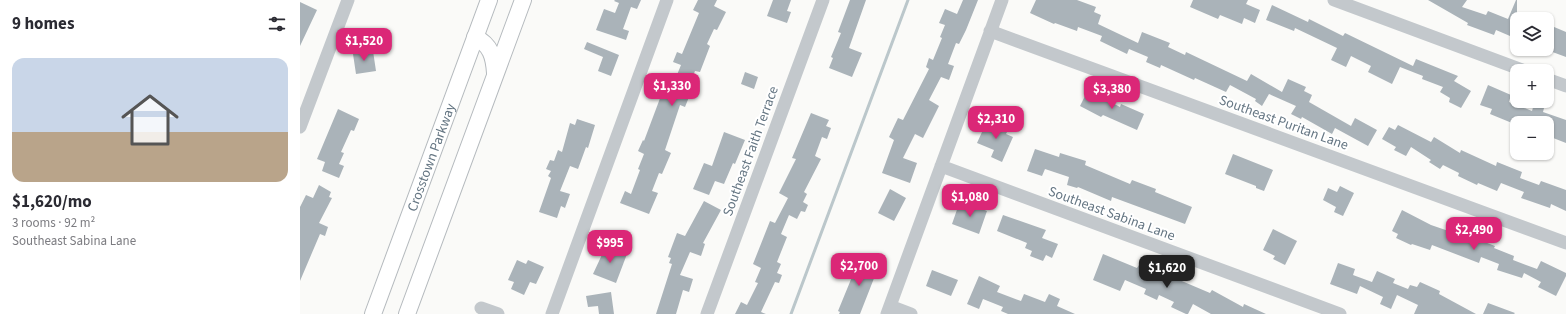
<!DOCTYPE html>
<meta charset="utf-8">
<style>
:root{--surface:#fff;--page:#f7f7f7;--text:#2b2b33;--muted:#7c7c81;--line:#e1e1e2;--accent:#db2777}
body{margin:0;font-family:"Source Sans 3",sans-serif;background:var(--page);color:var(--text);height:100vh;display:flex;flex-direction:column;font-size:15px;white-space:nowrap}
*{box-sizing:border-box;margin:0}
p{font-size:13px;color:var(--muted)}
.icon{flex:none;width:22px;height:22px;fill:none;stroke:currentColor;stroke-width:2;stroke-linecap:round;stroke-linejoin:round}
.map{position:relative;flex:1;overflow:hidden}
.side{display:flex;flex-direction:column;background:var(--surface);width:300px}
.side>*{flex:none}
.tools{position:absolute;left:1210px;top:12px;display:grid;gap:8px}
.tools a{display:grid;place-items:center;width:44px;height:44px;border-radius:8px;background:var(--surface);box-shadow:0 1px 3px #0004;font-size:20px}
.price{position:absolute;translate:-50% -34px;padding:0 9px;border-radius:8px;background:var(--accent);color:#fff;font-size:13px;line-height:26px;filter:drop-shadow(0 1px 2px #0008)}
.price::after{content:'';position:absolute;left:50%;top:24px;width:12px;height:9px;margin-left:-6px;background:inherit;clip-path:polygon(0 0,100% 0,50% 100%)}
.price.current{background:#222;color:#fff}
ul{padding:0;list-style:none}
li{display:grid;align-content:center;gap:8px;height:212px;padding:0 12px}
li+li{border-top:1px solid var(--line)}
li span{display:grid;place-items:center;height:124px;border-radius:12px;color:#555}
li>.icon{margin-inline-start:auto}
span .icon{width:72px;height:72px;fill:#fffc;stroke-width:1}
li b{font-size:17px}
h2{display:flex;justify-content:space-between;align-items:center;height:48px;padding:0 12px;font-size:17px}
main{display:flex;flex:1;min-height:0}
.map>svg:first-child{display:block}
</style>
<main>
<section class="side">
<h2>9 homes<svg class="icon" aria-label="filters" viewBox="0 0 24 24"><path d="M4 7h16M4 17h16"/><circle cx="9" cy="7" r="2"/><circle cx="15" cy="17" r="2"/></svg></h2>
<ul>
<li><span style="background:linear-gradient(#c9d6e8 60%,#b9a48a 0)"><svg class="icon" aria-label="home" viewBox="0 0 24 24"><path d="M3 11l9-7 9 7M6 9v11h12V9"/></svg></span><div><b>$1,620/mo</b><p>3 rooms · 92 m²</p><p>Southeast Sabina Lane</p></div></li>
</ul>
</section>
<div class="map">
<svg width="1266" height="314" viewBox="0 0 1266 314">
<rect width="100%" height="100%" fill="#fafaf8"/>
<g fill="none" stroke-linecap="round" stroke-linejoin="round">
<!-- stream -->
<path stroke="#bbc7cb" stroke-width="3" d="M491,314L608,0"/>
</g>
<!-- building -->
<path fill="#aab3b9" d="M315,0H341L337,9L331,7L323,29L329,31L326,40L296,30L304,9L315,13L319,3L314,1Z
M398,0H417L414,6L426,12L417,30L414,29L407,44L410,46L400,72L395,71L389,85L393,87L385,107L380,105L365,150L371,153L362,174L359,173L352,191L358,193L349,214L320,203L325,191L331,194L340,170L338,169L344,154L338,151L343,140L344,141L365,85L372,87L381,65L373,62L377,52L382,54L399,13L393,10Z
M473,0H491L487,11L491,12L487,23L467,16Z
M550,0H566L549,48L562,53L552,77L529,68L533,58L531,57L541,33L538,32Z
M663,0H678L666,30L659,44L656,43L648,64L654,66L649,80L641,77L629,100L639,106L623,138L615,134L603,158L617,163L610,183L582,173L594,140L589,137L598,118L603,120L629,69L626,67L629,58L633,60L642,38L640,37L645,25L639,23L645,9L657,14Z
M736,0H777L796,7L794,12L801,15L798,24L838,43L842,32L870,43L868,47L885,55L886,52L947,81L951,74L982,92L988,79L1006,87L1004,91L1012,95L1009,102L1051,126L1055,118L1077,130L1068,146L1035,128L1032,134L1002,117L1001,119L991,114L996,106L969,94L962,106L955,101L956,99L930,85L926,92L895,78L894,80L861,65L860,68L846,62L848,57L829,49L827,54L800,41L802,36L778,27L777,31L755,23L754,24L730,13Z
M893,0H948L946,4L960,10L955,23L944,18L942,24L920,15L918,19L890,7Z
M1128,0H1167L1162,7L1186,15L1188,11L1208,19L1216,0H1217V39L1196,30L1194,35L1167,25L1168,23Z
M0,2L17,10L0,46Z
M972,5L1008,22L1009,19L1043,36L1045,33L1113,66L1116,59L1158,76L1154,81L1171,91L1161,108L1149,102L1150,98L1140,92L1143,87L1122,79L1123,76L1100,67L1092,84L1068,72L1071,66L1051,56L1046,67L1031,60L1037,48L995,28L994,31L966,20Z
M1247,24L1266,32V57L1247,50Z
M287,42L319,55L311,76L298,71L303,57L284,49Z
M73,51L76,71L56,74L53,54Z
M445,72L458,77L454,89L441,84Z
M1188,85L1211,95L1209,102L1232,111L1234,104L1244,108L1243,112L1266,120V143L1248,136L1253,123H1212L1190,114L1192,109L1180,105Z
M788,90L820,107L821,104L844,114L837,130L803,115L801,117L780,106Z
M38,109L59,119L54,131L51,130L41,152L44,153L39,164L44,166L39,178L22,171L25,162L17,159Z
M511,113L529,120L526,126L531,128L527,139L522,137L515,156L521,159L504,192L507,194L503,202L508,205L505,212L501,211L497,219L489,215L481,234L487,237L477,262L481,264L477,273L482,275L479,283L475,282L461,312L466,314H435L441,302L447,305L458,283L455,282L461,268L453,264L470,221L475,223L488,198L479,193L496,159L492,158Z
M277,119L295,125L288,148L286,147L278,169L270,166L260,191L270,194L265,208L261,206L257,218L239,212L251,178L248,176L251,171L246,169L250,160L254,161L258,150L262,152L270,123L275,125Z
M687,121L708,130L706,134L713,137L702,162L691,157L694,150L677,143Z
M1098,125L1131,142L1134,137L1160,153L1161,150L1196,166L1197,162L1222,172L1220,178L1239,185L1241,181L1266,190V211L1251,204L1250,208L1221,198L1224,192L1201,183L1197,191L1178,183L1177,185L1158,176L1159,173L1143,165L1140,169L1129,162L1131,160L1111,147L1106,156L1094,150L1096,147L1082,139L1089,127L1095,130Z
M424,132L445,140L435,164L433,163L424,184L415,181L409,195L393,189L404,163L412,166Z
M735,149L759,157L760,153L786,161L785,165L830,184L832,180L856,189L855,192L892,207L885,224L812,197L811,201L778,187L777,188L767,185L769,177L745,169L742,176L727,171Z
M933,154L973,170L964,191L956,188V186L925,174Z
M19,185L31,192L29,197L32,198L19,223L28,227L25,236L20,234L0,281V207L6,195L13,198Z
M1040,186L1054,193L1043,216L1034,212L1036,207L1023,200L1028,188L1037,192Z
M590,189L606,198L594,221L578,213Z
M404,201L421,210L403,243L405,244L401,256L390,252L380,275L393,279L389,292L383,290L376,314H356L372,264L369,263L371,258L368,257L377,233L385,236Z
M660,201L687,211L679,234L652,224Z
M1102,210L1131,225L1169,238V236L1195,246L1194,248L1214,256L1213,260L1237,269L1241,261L1266,273V276L1256,296L1238,287L1241,282L1224,273L1222,278L1197,270L1199,264L1181,257L1179,263L1132,245L1130,250L1112,244L1111,245L1096,238L1098,234L1092,231Z
M703,215L746,230L742,238L758,244L752,258L746,255L743,261L730,256L732,251L725,248L727,243L697,231Z
M973,229L997,241L985,265L973,259L975,256L963,250Z
M306,246L327,254L316,283L293,274Z
M803,254L837,268L839,265L876,281L877,279L910,293L912,290L943,307L944,304L966,314H911L893,304L888,314H886L871,307L874,302L859,295L857,300L844,294L846,289L825,280L820,291L793,280Z
M561,255L580,263L560,314H539L540,312L538,311Z
M217,260L226,264L228,260L244,267L236,284L230,282L224,295L211,289L214,282L208,280Z
M1038,263L1055,269L1053,275L1072,282L1077,271L1095,279L1093,283L1108,289L1110,285L1117,287L1120,282L1140,291L1139,294L1176,314H1114L1118,305L1097,295L1091,309L1080,304L1083,297L1060,286L1057,294L1030,284Z
M632,270L658,280L651,296L626,286Z
M679,276L700,286L697,292L721,301L724,294L745,302L749,294L760,299L757,306L775,314H708L701,311L703,307L683,299L679,309L667,304Z
M311,292L314,314H299L298,306L288,307L286,296Z
M1188,303L1215,313L1214,314H1183Z"/>
<g fill="none" stroke-linecap="round" stroke-linejoin="round">
<!-- major casing -->
<g stroke="#b5babe" stroke-width="18">
<g id="major">
<path d="M175,37C191,45 194,57 195,73"/>
<path id="s1" d="M73,314L189,0"/>
<path d="M107,314L223,0"/>
</g>
</g>
<!-- minor -->
<path stroke="#c3c8cc" stroke-width="13" d="M1034,0L1225,71
M690,31L1266,243
M1247,79L1266,86
M0,127L48,0
M641,166L1040,314
M590,306L611,314
M181,308L198,314
M252,314L367,0
M407,314L523,0
M587,314L702,0"/>
<!-- major -->
<use href="#major" stroke="#fff" stroke-width="16"/>
</g>
<g text-anchor="middle" stroke-width="4" stroke-linejoin="round" paint-order="stroke">
<!-- street labels -->
<g font-size="14" fill="#657683" stroke="#fff">
<text transform="translate(984 122) rotate(20)" y="5">Southeast Puritan Lane</text>
<text transform="translate(450 151) rotate(-70)" y="5">Southeast Faith Terrace</text>
<text dy="5" stroke="none"><textPath href="#s1" startOffset="167">Crosstown Parkway</textPath></text>
<text transform="translate(812 213) rotate(20)" y="5">Southeast Sabina Lane</text>
</g>
</g>
</svg>
<div class="tools">
<a><svg class="icon" aria-label="layers" viewBox="0 0 24 24"><path d="M12 4l9 5-9 5-9-5zM3 14l9 5 9-5"/></svg></a>
<a>+</a>
<a>−</a>
</div>
<b class="price" style="left:64px;top:62px">$1,520</b>
<b class="price" style="left:372px;top:107px">$1,330</b>
<b class="price" style="left:812px;top:110px">$3,380</b>
<b class="price" style="left:696px;top:140px">$2,310</b>
<b class="price" style="left:670px;top:218px">$1,080</b>
<b class="price" style="left:1174px;top:251px">$2,490</b>
<b class="price" style="left:310px;top:264px">$995</b>
<b class="price" style="left:559px;top:287px">$2,700</b>
<b class="price current" style="left:867px;top:289px">$1,620</b>
</div>
</main>
